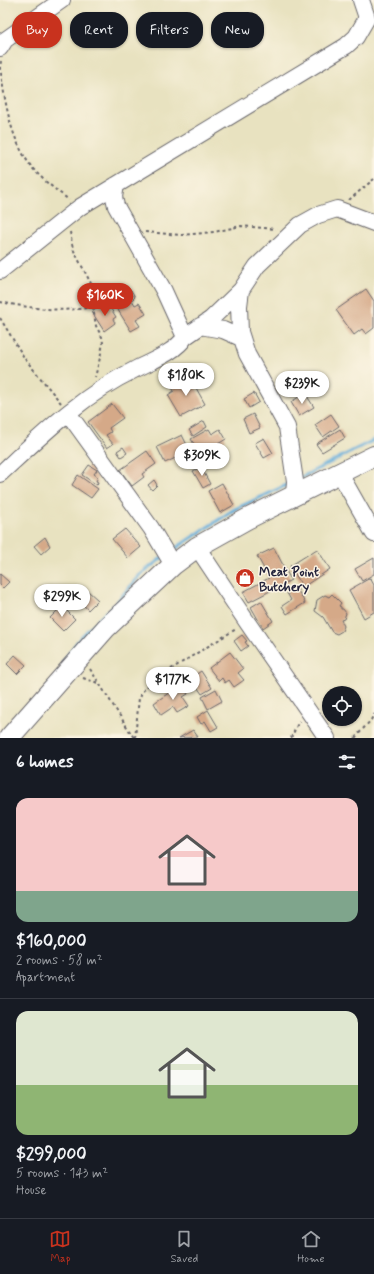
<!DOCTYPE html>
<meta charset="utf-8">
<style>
:root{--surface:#171b24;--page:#20242c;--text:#f1f3f6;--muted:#9ea1a6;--line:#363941;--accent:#c8321e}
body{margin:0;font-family:Mynerve,sans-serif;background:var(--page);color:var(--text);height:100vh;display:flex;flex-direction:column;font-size:15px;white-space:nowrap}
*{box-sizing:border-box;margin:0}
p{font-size:13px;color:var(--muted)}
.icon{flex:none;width:22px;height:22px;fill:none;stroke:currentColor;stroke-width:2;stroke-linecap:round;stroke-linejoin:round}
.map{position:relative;height:738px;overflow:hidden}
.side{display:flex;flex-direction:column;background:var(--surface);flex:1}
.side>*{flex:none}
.banner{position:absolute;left:12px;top:12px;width:350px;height:36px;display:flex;gap:8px}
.fabs{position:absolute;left:322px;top:686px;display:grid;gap:8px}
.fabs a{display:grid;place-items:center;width:40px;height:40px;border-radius:50%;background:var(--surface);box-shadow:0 1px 3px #0004;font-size:20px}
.price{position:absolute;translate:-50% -34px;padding:0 9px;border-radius:14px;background:#fff;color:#222;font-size:13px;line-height:26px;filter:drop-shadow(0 1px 2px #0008)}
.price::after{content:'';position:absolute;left:50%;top:24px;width:12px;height:9px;margin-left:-6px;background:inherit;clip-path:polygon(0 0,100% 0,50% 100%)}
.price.active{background:var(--accent);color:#fff}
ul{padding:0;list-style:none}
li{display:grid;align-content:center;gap:8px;height:212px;padding:0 16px}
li+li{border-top:1px solid var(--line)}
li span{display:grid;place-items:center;height:124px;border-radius:12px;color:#555}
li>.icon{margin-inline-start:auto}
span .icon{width:72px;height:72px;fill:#fffc;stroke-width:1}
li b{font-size:17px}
h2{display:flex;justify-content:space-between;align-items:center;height:48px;padding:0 16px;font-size:17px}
.tag{padding:0 14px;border-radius:16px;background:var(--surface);box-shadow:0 1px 3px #0004;font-size:14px;line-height:36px}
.tag.active{background:var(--accent);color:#fff}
.dock{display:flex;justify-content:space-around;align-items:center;height:56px;border-top:1px solid var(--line);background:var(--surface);font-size:11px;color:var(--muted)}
.dock a{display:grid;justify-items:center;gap:2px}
.dock .active{color:var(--accent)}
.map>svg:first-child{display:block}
</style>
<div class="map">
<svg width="374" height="738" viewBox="0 0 374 738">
<rect width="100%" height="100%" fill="#fcf5e5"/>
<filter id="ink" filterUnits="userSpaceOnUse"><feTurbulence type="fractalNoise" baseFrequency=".025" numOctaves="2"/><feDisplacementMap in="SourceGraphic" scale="8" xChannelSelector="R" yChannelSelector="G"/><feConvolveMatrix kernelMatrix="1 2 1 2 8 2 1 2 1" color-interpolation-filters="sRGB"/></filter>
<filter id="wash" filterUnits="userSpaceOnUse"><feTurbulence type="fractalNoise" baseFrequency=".012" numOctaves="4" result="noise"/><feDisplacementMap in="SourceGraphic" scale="16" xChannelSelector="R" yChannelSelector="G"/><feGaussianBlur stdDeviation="0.9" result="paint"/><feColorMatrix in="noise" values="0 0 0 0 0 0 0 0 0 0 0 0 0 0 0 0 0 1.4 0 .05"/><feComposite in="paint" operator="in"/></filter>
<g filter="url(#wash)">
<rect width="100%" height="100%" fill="#e8e2c0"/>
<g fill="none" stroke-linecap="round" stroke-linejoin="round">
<!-- stream -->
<path stroke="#61abd9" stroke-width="3.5" d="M298,479L374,440
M170,552L235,509L291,483
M63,662L81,637L118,601L139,576L163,557"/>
</g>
<g id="blocks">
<!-- building -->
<path fill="#d5a988" d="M366,289L374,301V328L366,334L362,329L354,335L336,310Z
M131,290L135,297L132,300L135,305L139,303L146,314L136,320L140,326L131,331L113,302Z
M102,305L105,308L109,306L116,317L113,319L115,323L104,331L92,312Z
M191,379L205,404L181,417L168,395L174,391L170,384L177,380L178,383L182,380L184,383Z
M254,393L259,402L249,408L244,399Z
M305,393L314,407L299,416L291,402Z
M112,404L123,418L109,428L111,432L106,435L113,444L107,448L88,422Z
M253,414L260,428L249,433L243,419Z
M331,414L339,426L323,437L315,425Z
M204,421L207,427L193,436L189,430Z
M209,429L212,434L220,429L226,439L218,444L222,450L215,454L217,458L206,464L191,439Z
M340,429L345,438L322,452L316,444Z
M182,435L190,451L165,463L157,447Z
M264,438L273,453L264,458L255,443Z
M123,447L127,453L121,457L117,451Z
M147,451L156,464L142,474L144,477L132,486L120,470Z
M89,465L97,470L94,474L98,477L96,481L98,482L97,485L82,475Z
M201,467L210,484L203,488L193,471Z
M78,475L98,489L91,498L72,485Z
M154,480L157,485L152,490L148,485Z
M222,483L234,505L220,513L208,491Z
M125,529L141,547L128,558L112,539Z
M45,537L50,546L41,554L34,546Z
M274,548L291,580L249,602L243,592L269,578L257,556Z
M317,549L330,569L303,587L290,566Z
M374,558V574L362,581L355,569Z
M0,574L9,582L3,588L0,585Z
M370,578L374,585V612L364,618L349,590Z
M296,587L305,603L287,614L282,606L291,600L287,593Z
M88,591L98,600L88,610L79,600Z
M332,594L341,603L339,606L341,607V609H343L346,613L344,619L341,620L344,626L342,631L337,634L332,632L323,617L315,611L317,600L325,595L329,597Z
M261,601L273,621L263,628L251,607Z
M62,606L75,619L63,631L50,618Z
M242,635L247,641L245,642L248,646L241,651L234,641Z
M230,652L243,669L238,673L244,680L234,687L229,680L225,683L222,678L219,681L209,668Z
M15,655L26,665L17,674L7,664Z
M201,671L212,688L202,694L191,678Z
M182,684L188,694L183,697L189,706L177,713L173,707L161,715L154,703Z
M216,689L222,701L208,709L202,697Z
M208,710L218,727L211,731L205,721L201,724L197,717Z
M193,730L198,737L179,738Z"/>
</g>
</g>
<g filter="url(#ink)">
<use href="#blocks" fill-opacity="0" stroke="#67656a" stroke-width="1"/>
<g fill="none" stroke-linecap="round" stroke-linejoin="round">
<!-- minor casing -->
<g stroke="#67656a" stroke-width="18">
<path id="minor" d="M0,48L5,40L62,0
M0,271L80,207L346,46L356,37L367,18L361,0
M200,326L223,330L241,338
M185,337L211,319L241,290
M68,413L151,528L173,565
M0,474C41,436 82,395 134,370C149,362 176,352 185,337L164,291L116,206L114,197L116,185
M340,474L374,534
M294,495L295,481L287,427L247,354L240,332L239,306L241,290L257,266L300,225L318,215L337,209L374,223
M197,547L247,622L327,738"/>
</g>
<!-- major casing -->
<g stroke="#67656a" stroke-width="22">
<path id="major" d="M9,738L106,628L173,565L197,547L247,519L374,456"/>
</g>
<!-- path -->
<path stroke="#67656a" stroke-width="2" stroke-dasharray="3 3" stroke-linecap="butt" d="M1,61L0,67C5,100 9,134 28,162C38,177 55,189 69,200
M349,200L374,179
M70,232L73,249L98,297L99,302L93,307L96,326L102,337L103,343L100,358L95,377
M145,232L182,235L214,232L241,226L276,229
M0,302C31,308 61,313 93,307
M0,318L25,359L61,403
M90,669L134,738
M83,678L98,683
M135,738L139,698L145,688L155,679L236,629
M291,738L299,721
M355,738L371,720L374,714"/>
<!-- minor -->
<use href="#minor" stroke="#fff" stroke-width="16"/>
<!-- major -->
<use href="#major" stroke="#fff" stroke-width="20"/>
</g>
</g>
<!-- icons -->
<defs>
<g id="shop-disc" transform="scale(1)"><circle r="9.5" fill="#c8321e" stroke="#fcf5e5"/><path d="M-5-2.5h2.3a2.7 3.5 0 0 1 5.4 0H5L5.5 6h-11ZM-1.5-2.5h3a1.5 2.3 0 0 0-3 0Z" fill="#fff"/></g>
</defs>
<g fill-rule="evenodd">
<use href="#shop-disc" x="245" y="578"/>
</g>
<g text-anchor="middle" stroke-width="3" stroke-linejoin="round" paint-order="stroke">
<!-- poi labels -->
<g font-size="13" font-weight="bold" fill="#22223b" stroke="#fcf5e5" text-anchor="start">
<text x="259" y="576">Meat Point<tspan x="259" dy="15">Butchery</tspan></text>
</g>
</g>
</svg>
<div class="fabs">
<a><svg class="icon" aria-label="locate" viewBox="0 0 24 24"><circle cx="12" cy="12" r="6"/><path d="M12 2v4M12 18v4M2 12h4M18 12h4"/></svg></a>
</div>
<b class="price active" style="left:105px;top:317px">$160K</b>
<b class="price" style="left:186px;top:397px">$180K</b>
<b class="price" style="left:302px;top:405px">$239K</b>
<b class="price" style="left:202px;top:477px">$309K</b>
<b class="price" style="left:62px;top:618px">$299K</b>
<b class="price" style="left:173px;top:701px">$177K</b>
<div class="banner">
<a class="tag active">Buy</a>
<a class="tag">Rent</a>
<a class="tag">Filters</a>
<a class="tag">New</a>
</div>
</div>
<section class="side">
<h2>6 homes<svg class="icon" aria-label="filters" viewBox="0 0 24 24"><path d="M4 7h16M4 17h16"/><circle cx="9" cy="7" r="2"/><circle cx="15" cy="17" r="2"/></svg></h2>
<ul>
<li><span style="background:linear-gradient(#f6c9c9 75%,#7fa58c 0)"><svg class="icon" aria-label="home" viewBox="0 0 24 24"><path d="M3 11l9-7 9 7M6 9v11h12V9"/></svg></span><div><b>$160,000</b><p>2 rooms · 58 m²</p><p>Apartment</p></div></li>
<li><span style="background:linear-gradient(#dfe7d0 60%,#8fb573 0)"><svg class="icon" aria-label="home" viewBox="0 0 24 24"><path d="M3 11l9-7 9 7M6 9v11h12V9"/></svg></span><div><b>$299,000</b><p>5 rooms · 143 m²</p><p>House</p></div></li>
</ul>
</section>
<nav class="dock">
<a class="active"><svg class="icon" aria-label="map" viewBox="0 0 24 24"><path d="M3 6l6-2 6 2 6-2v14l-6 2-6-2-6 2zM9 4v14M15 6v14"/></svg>Map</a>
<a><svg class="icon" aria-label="saved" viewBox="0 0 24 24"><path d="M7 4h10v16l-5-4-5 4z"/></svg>Saved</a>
<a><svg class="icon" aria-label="home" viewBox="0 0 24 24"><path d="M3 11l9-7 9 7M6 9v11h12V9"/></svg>Home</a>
</nav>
